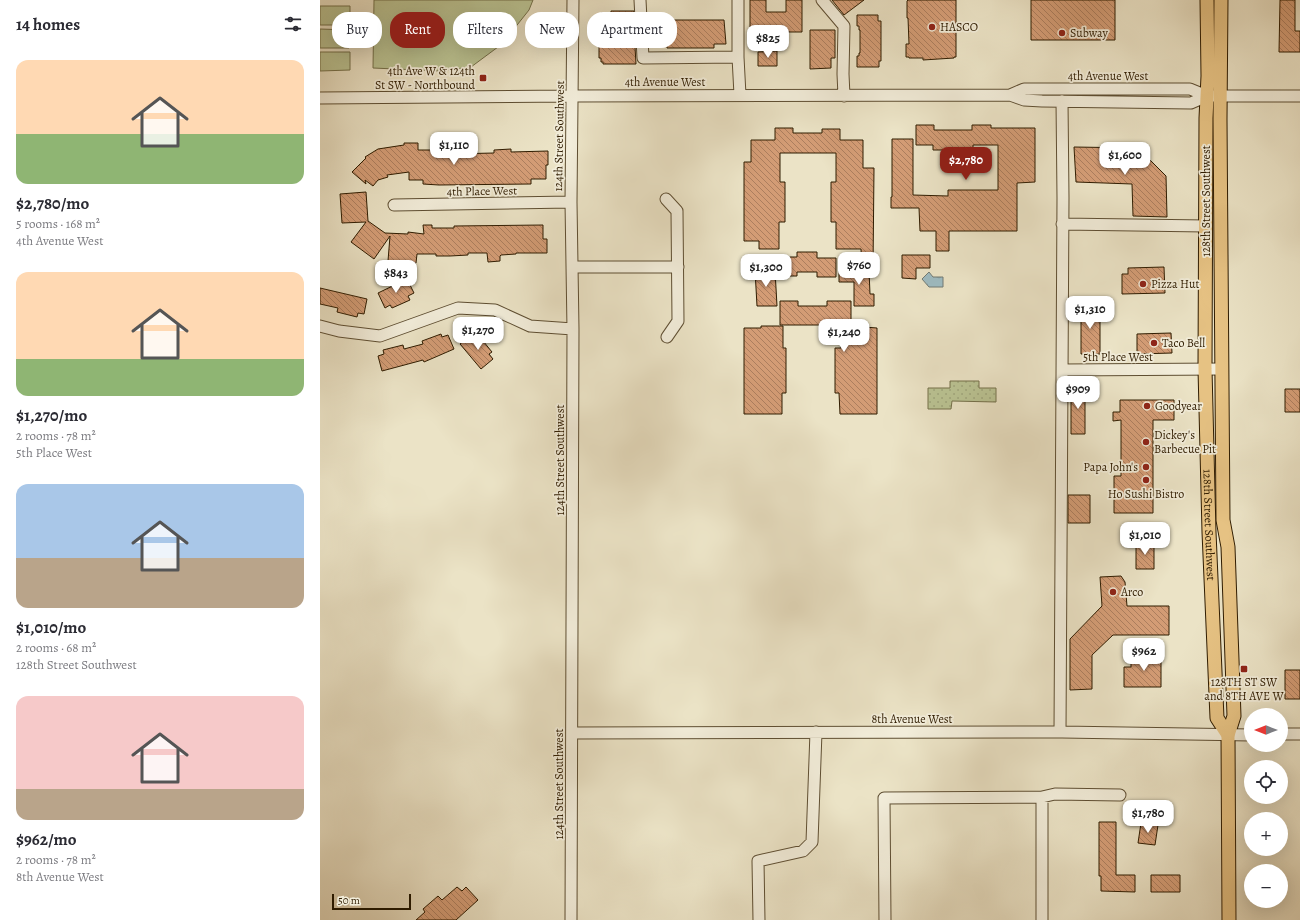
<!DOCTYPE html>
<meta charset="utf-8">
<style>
:root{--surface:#fff;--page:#f7f7f7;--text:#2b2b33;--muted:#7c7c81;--accent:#8f2418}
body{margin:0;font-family:Alegreya,serif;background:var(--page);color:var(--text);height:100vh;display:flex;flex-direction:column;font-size:15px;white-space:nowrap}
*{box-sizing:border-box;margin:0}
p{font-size:13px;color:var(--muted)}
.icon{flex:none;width:22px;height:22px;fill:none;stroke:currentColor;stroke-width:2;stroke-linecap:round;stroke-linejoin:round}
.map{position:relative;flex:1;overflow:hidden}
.drawer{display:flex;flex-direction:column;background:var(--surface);width:320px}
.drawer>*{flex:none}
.guide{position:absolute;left:12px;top:12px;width:380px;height:36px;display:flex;gap:8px}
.needle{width:26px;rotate:270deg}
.fabs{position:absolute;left:924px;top:708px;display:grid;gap:8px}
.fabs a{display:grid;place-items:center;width:44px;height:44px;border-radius:50%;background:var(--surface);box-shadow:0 4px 16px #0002;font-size:20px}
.scale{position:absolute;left:12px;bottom:10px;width:79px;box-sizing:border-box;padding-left:4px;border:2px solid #2f1c00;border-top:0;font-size:11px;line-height:14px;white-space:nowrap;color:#2f1c00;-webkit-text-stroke:3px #f2edda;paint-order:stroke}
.price{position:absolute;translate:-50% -34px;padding:0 9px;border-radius:8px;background:#fff;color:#222;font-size:13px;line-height:26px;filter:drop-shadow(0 1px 2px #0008)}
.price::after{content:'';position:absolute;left:50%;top:24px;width:12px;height:9px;margin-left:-6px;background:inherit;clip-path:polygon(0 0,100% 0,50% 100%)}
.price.active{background:var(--accent);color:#fff}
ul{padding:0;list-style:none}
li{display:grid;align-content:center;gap:8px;height:212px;padding:0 16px}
li span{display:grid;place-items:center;height:124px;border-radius:12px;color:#555}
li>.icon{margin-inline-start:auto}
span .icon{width:72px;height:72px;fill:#fffc;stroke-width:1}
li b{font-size:17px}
h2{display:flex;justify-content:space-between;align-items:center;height:48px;padding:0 16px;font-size:17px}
.tag{padding:0 14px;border-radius:16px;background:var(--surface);box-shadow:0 4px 16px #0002;font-size:14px;line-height:36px}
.tag.active{background:var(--accent);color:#fff}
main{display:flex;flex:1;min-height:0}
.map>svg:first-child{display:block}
</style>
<main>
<section class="drawer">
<h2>14 homes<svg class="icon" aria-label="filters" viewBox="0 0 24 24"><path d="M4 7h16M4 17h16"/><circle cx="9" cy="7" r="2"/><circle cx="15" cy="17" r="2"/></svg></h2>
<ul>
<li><span style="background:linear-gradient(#ffd9b3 60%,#8fb573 0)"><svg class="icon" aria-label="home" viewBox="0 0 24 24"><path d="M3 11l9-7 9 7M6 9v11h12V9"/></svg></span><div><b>$2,780/mo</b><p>5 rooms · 168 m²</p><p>4th Avenue West</p></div></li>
<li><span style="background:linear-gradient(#ffd9b3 70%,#8fb573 0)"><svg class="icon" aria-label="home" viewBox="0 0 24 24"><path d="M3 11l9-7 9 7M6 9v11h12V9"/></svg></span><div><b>$1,270/mo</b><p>2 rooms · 78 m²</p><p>5th Place West</p></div></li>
<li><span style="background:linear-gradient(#a9c7e8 60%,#b9a48a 0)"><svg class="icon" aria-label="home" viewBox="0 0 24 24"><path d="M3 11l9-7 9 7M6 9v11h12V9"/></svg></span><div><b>$1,010/mo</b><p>2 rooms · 68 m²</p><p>128th Street Southwest</p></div></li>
<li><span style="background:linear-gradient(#f6c9c9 75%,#b9a48a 0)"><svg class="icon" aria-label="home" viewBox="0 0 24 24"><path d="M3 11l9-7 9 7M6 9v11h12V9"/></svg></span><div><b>$962/mo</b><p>2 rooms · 78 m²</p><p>8th Avenue West</p></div></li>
</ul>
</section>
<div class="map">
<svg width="980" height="920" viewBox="0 0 980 920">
<defs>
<pattern id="grass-dots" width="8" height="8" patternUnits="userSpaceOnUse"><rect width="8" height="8" fill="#bac393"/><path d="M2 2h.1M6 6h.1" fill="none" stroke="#a0a77d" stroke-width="1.8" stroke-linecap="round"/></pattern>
<pattern id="water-ripples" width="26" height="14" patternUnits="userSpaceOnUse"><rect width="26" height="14" fill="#9ebbc1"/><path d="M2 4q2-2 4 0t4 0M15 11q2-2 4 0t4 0" fill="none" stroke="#88a0a4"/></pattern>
<pattern id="building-back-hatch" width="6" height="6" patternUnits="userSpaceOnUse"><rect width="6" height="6" fill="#d39c75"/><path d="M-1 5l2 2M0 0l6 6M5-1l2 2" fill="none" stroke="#ac7e5e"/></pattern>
</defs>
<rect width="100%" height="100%" fill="#ebe3c6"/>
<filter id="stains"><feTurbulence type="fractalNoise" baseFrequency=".005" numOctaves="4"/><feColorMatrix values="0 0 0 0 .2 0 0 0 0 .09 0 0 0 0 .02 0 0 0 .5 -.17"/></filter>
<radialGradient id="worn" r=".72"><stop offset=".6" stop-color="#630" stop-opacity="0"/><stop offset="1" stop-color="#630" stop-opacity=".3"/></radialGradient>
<!-- grass -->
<path fill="url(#grass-dots)" stroke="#74704a" d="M630,381H659V388H676V402L632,401L631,409H608V388H630Z"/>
<!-- pitch -->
<path fill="#bac393" stroke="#74704a" d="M54,0H213L209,10L182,44L151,67L120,71L53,68Z
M0,6H30V25H0Z
M0,29L29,30V48H0Z
M0,52H30V70L0,71Z"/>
<!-- water -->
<path fill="url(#water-ripples)" stroke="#727b74" d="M609,272L613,277H623V287H609L602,279Z"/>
<!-- building -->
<path fill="url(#building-back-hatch)" stroke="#2f1c00" d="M430,0H446V12H466V0H482V32H435V30H431V28H430Z
M512,0H544L524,15Z
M588,0H636V57H634V58L603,60V58H589V57H586V44H589L588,18H587V1Z
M711,0H795V40H711Z
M960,0H975V31H980V52H959Z
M291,11H314V27H299V47H315L316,64H283V62H281V58H279V18H281V13H291Z
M537,15H558V21H561V61H559V67H537V56H539V53H540V30H539V26H537Z
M337,20H404L406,44H394V48H347V44H337Z
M490,30H515V58H511V68L490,69Z
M457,51V66H438V52Z
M596,125H614V130H652V125H671V128H715V182L697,183V231H629V251H616V231H600L599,208H571V197H572V139H593V195L628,196V190H678V145H653V150H613V145H596Z
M455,128H473V133H502V129H520V140H543V168H554L553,269H542L541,249H516V222H511V182H516V153H460V182H465V222H459V249H439V241H424V162H431V140H455Z
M84,143H98V150H125V153H130V154L174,153V150L191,149V152L228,151V165H226V179H211V184L119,185L103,184V180H89V172L67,175L68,177L58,180L53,186L45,180L46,184L32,172L46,158L45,157L58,149L84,145Z
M754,147L818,148L846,176L847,217L813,216L812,184L756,182Z
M46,192L48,221L65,233L88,234V232L104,234L103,225H112V228H134V226L223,225V239H227V253H196V254L181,255L180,256V261L168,262L167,253H148V255L130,256H116V254H97L96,263L68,261L70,236L54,259L31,242L46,222L22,223L20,194Z
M477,252H497V258H516V277H497V272H477V276H459V257H477Z
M582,255H610V268H596V279L582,278Z
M844,267L845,293L802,294V274H808V268Z
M435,270H455L457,306H437Z
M519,270H549L550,294H554V306H534V282H519Z
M87,279L94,293L88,296L90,300L72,308L70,305L65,308L58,293Z
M0,288L47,299L44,314L38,313L37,317L17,312L18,308L0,304Z
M460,301H478V306H507V301H531V326L557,328V414H520L519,393H515V348H521L520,325H460Z
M761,307H780V354H761Z
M441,326H463V348H466V393H462V414H424V328H441Z
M851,333L852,353L817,354V334Z
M121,334L122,337L128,335L134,349L104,362L103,360L62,371L58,356L64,354L63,350L83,345L84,349L103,344L102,341Z
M152,334L156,339L159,336L172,352L169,354L173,359L161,369L140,344Z
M751,385H765V434H751Z
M965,389H980V412H965Z
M800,400H854V420H833V513H794V476H801V420L793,421V412H800Z
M748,495H770V523H748Z
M816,542H834V569H816Z
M801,576L805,582L807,606H849V635H793L772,655V689L750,690V639L782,606L780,577Z
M811,655H841V687H804V667H811Z
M965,670H980V699H965Z
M779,822H796V875H815V892L781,891V876H779Z
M821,823L838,825L835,845L818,843Z
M831,875H860V892H831Z
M137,887L142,891L146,887L158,900L136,920H96L105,912L103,909L118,896L122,900Z"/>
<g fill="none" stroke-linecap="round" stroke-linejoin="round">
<!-- minor casing -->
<g stroke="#5e4e32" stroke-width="13">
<path id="minor" d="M320,0L323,58L418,57V0
M502,0L524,26L523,74L524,96
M418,57L420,95
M690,95L704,89H870L887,96
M0,98L252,96L690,95L704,100L722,101L871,103L887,96H980
M346,199L357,211L358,321L347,337
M74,205L251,202
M742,224L886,226
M252,267H358
M0,326L19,331L60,336L138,308L175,310L210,326L253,329
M742,370L902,369
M740,732L743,198L742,101
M252,733L742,732L931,735
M961,734H980
M722,797V920
M251,920L253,329L251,202L253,0
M439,920L438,861L483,851L492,842L496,732
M565,920L564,798L722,797L735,794L800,795"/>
</g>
<!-- major casing -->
<g stroke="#2f1c00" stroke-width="15">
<g id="major">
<path id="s1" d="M887,0L888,76L886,118L885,369L889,532L897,718L908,735"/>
<path d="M901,0L900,119L903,520L908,547L914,716L908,735L909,920"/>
</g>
</g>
<!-- minor -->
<use href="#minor" stroke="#f2edda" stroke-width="11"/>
<!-- major -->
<use href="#major" stroke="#e6c283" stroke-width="13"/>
</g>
<!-- markers -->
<g fill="#8f2418" stroke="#f2edda" stroke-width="1.5">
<circle cx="612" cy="27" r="4"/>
<circle cx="742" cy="33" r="4"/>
<rect x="159" y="74" width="8" height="8" rx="2"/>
<circle cx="823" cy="284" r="4"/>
<circle cx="834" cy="343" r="4"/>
<circle cx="827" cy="406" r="4"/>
<circle cx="826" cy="442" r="4"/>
<circle cx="826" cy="467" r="4"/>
<circle cx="826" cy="480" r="4"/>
<circle cx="793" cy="592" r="4"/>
<rect x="920" y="665" width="8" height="8" rx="2"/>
</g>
<g text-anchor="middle" stroke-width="3.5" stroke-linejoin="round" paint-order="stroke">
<!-- poi labels -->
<g font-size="12" fill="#2f1c00" stroke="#f2edda" text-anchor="start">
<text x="620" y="31">HASCO</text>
<text x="750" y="37">Subway</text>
<text x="155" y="75" text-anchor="end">4th Ave W &amp; 124th<tspan x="155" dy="14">St SW - Northbound</tspan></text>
<text x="831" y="288">Pizza Hut</text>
<text x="842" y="347">Taco Bell</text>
<text x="835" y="410">Goodyear</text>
<text x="834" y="439">Dickey's<tspan x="834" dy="14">Barbecue Pit</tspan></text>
<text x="818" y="471" text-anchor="end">Papa John's</text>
<text x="826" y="498" text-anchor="middle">Ho Sushi Bistro</text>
<text x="801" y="596">Arco</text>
<text x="924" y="686" text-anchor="middle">128TH ST SW<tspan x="924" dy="14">and 8TH AVE W</tspan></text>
</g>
<!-- street labels -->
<g font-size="12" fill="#2f1c00" stroke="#f2edda">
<text x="788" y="80">4th Avenue West</text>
<text x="345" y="86">4th Avenue West</text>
<text transform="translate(239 136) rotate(-89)" y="4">124th Street Southwest</text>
<text transform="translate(162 191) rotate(-1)" y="4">4th Place West</text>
<text transform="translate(886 201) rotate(-90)" y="4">128th Street Southwest</text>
<text x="798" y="361">5th Place West</text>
<text transform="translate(240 460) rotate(-90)" y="4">124th Street Southwest</text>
<text dy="4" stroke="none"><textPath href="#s1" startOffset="525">128th Street Southwest</textPath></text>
<text x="592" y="723">8th Avenue West</text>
<text transform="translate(239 784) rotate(-90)" y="4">124th Street Southwest</text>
</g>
</g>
<rect width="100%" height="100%" filter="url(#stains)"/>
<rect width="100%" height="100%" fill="url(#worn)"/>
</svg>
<div class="fabs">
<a><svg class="needle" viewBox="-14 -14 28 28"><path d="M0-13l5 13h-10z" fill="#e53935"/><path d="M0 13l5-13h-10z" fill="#7c7c81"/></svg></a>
<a><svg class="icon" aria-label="locate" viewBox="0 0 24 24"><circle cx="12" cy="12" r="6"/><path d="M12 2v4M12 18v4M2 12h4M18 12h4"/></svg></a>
<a>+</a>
<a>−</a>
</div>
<div class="scale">50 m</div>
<b class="price" style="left:448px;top:59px">$825</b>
<b class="price" style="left:134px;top:166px">$1,110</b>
<b class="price" style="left:805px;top:176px">$1,600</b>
<b class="price active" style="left:646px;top:181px">$2,780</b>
<b class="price" style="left:539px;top:286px">$760</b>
<b class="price" style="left:446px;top:288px">$1,300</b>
<b class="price" style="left:76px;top:294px">$843</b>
<b class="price" style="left:770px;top:330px">$1,310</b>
<b class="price" style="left:158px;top:351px">$1,270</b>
<b class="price" style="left:524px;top:353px">$1,240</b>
<b class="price" style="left:758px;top:410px">$909</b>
<b class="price" style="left:825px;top:556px">$1,010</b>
<b class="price" style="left:824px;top:672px">$962</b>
<b class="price" style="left:828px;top:834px">$1,780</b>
<div class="guide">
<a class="tag">Buy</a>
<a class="tag active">Rent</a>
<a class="tag">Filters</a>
<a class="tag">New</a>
<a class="tag">Apartment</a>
</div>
</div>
</main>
